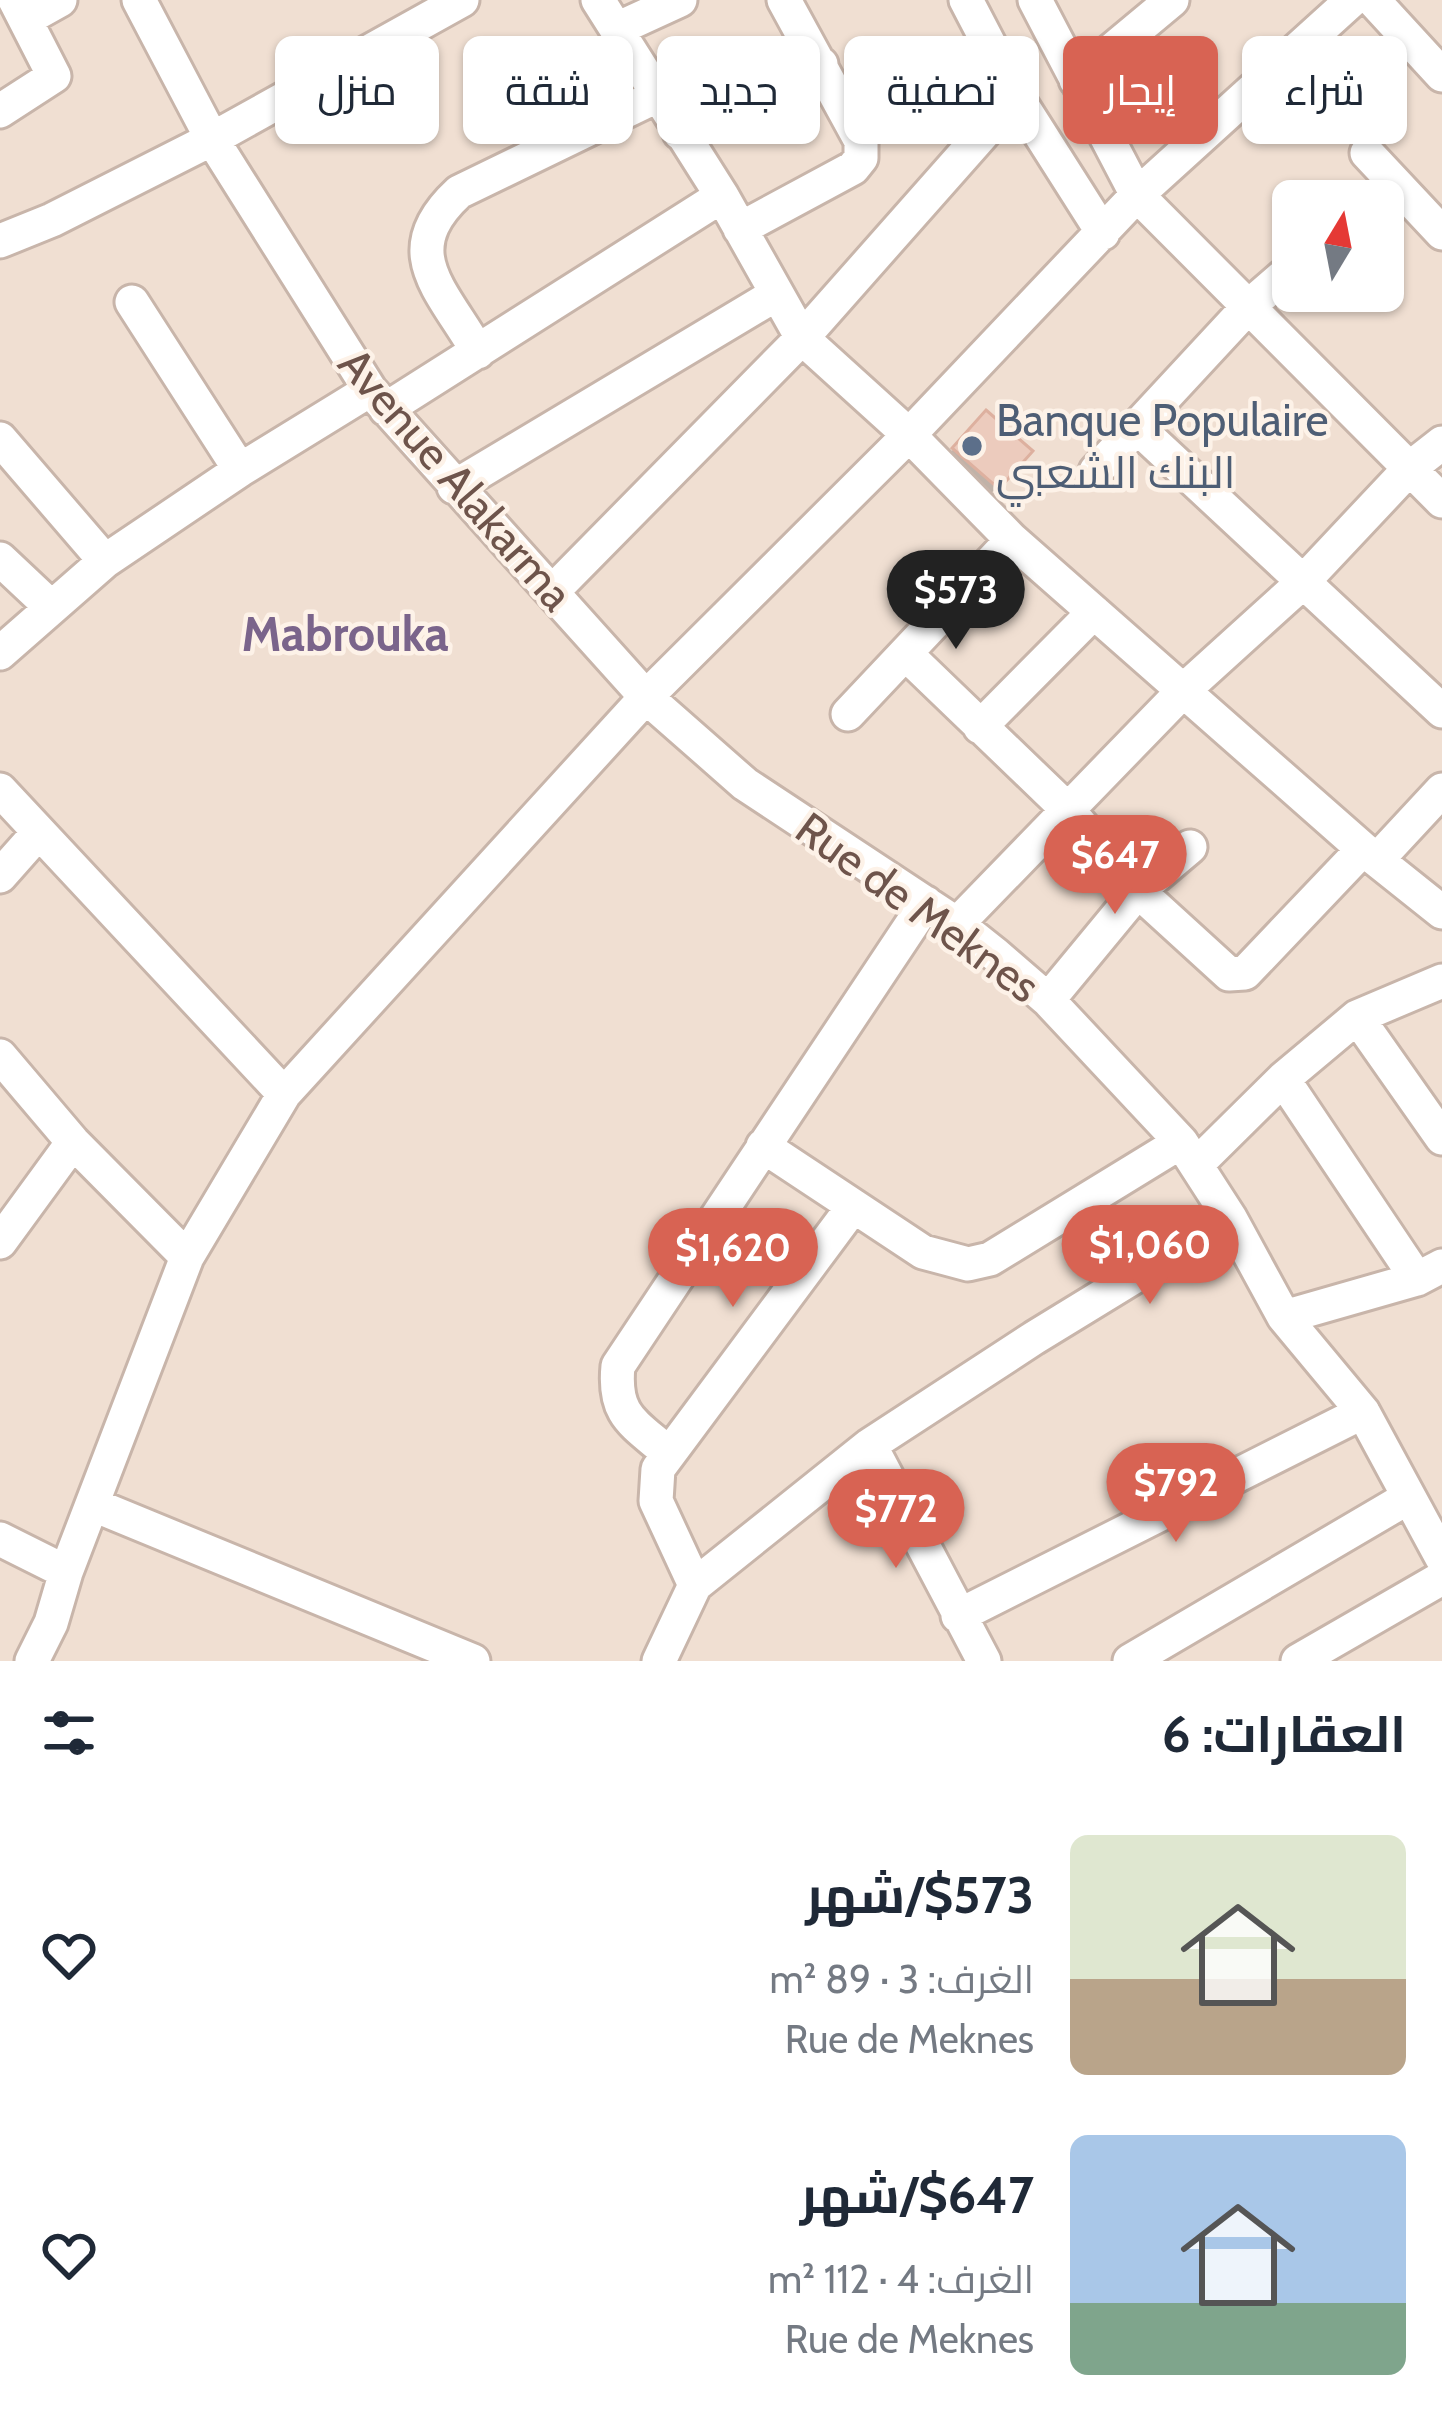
<!DOCTYPE html>
<html lang="ar">
<meta charset="utf-8">
<style>
:root{--surface:#fff;--page:#f6f6f7;--text:#1f2937;--muted:#747a83;--accent:#d86353}
body{margin:0;font-family:Cabin,Cairo,sans-serif;background:var(--page);color:var(--text);direction:rtl;height:100vh;display:flex;flex-direction:column;font-size:45px;white-space:nowrap}
*{box-sizing:border-box;margin:0}
p{font-size:39px;color:var(--muted)}
.icon{flex:none;width:66px;height:66px;fill:none;stroke:currentColor;stroke-width:2;stroke-linecap:round;stroke-linejoin:round}
.map{position:relative;height:1661px;overflow:hidden;direction:ltr}
.drawer{display:flex;flex-direction:column;background:var(--surface);flex:1}
.drawer>*{flex:none}
.hud{position:absolute;left:36px;top:36px;width:1371px;height:108px;direction:rtl;display:flex;gap:24px}
.needle{width:78px;rotate:10deg}
.controls{position:absolute;left:1272px;top:180px;display:grid;gap:24px}
.controls a{display:grid;place-items:center;width:132px;height:132px;border-radius:18px;background:var(--surface);box-shadow:0 3px 9px #0004;font-size:60px}
.price{position:absolute;translate:-50% -102px;padding:0 27px;border-radius:42px;background:var(--accent);color:#fff;font-size:39px;line-height:78px;filter:drop-shadow(0 3px 6px #0008)}
.price::after{content:'';position:absolute;left:50%;top:72px;width:36px;height:27px;margin-left:-18px;background:inherit;clip-path:polygon(0 0,100% 0,50% 100%)}
.price.active{background:#222;color:#fff}
ul{padding:0;list-style:none}
li{display:flex;align-items:center;gap:36px;height:300px;padding:0 36px}
li span{display:grid;place-items:center;flex:none;width:336px;height:240px;border-radius:18px;color:#555}
li>.icon{margin-inline-start:auto}
span .icon{width:144px;height:144px;fill:#fffc;stroke-width:1}
li b{font-size:51px}
h2{display:flex;justify-content:space-between;align-items:center;height:144px;padding:0 36px;font-size:51px}
.chip{padding:0 42px;border-radius:18px;background:var(--surface);box-shadow:0 3px 9px #0004;font-size:42px;line-height:108px}
.chip.active{background:var(--accent);color:#fff}
.map>svg:first-child{display:block}
</style>
<div class="map">
<svg width="1442" height="1661" viewBox="0 0 1442 1661">
<rect width="100%" height="100%" fill="#f9eee2"/>
<!-- residential -->
<path fill="#f0dfd2" fill-rule="evenodd" d="M0,0H1442V1661H0ZM1293,201H1383V291H1293Z"/>
<!-- shadow -->
<path fill="#0003" d="M975,425L1029,452L986,499L943,461Z"/>
<!-- building -->
<path fill="#eccbbd" stroke="#ddb09f" stroke-width="3" d="M986,410L1033,451L999,489L952,448Z"/>
<g fill="none" stroke-linecap="round" stroke-linejoin="round">
<!-- minor casing -->
<g stroke="#c8b5aa" stroke-width="39">
<path id="minor" d="M139,0L212,139L370,390L646,697L745,784L957,924L996,955L1048,1000L1181,1142L1230,1218L1284,1317L1363,1412L1442,1558
M598,0L722,196L802,338L909,435L1012,540L1363,849L1442,912
M966,0L1016,96L1103,233
M1035,0L1137,195L1442,501
M1373,0L1442,75
M26,19L60,0
M619,28L680,0
M1076,80L1172,0
M0,111L54,76L15,0
M680,133L821,64
M1367,153L1442,233
M740,229L853,168L861,158V141L784,0
M0,241L52,220L212,139L462,0
M132,302L240,470
M478,352C442,289 394,252 459,192L657,96
M386,409L722,196
M1138,428L1442,711
M0,439L105,561
M1096,471L1249,306L1293,268
M454,487L775,295
M0,559L51,607
M552,592L802,338L1016,96
M0,653L105,561L240,470L370,390
M907,655L1067,809L1138,891L1229,974L1245,973L1363,849
M848,714L1012,540
M980,727L1094,612
M0,790L284,1094
M1377,860L1442,790
M0,876L39,832
M957,924L1184,690L1301,584L1410,468L1442,443
M1048,1000L1138,891L1190,847
M1357,1017L1442,1138
M0,1056L73,1142L187,1257
M1283,1079L1417,1279
M763,1146L923,1252L968,1264L990,1259L1181,1142
M1197,1164L1283,1079L1357,1017L1442,981
M0,1242L73,1142
M1284,1317L1417,1279L1442,1266
M870,1445L984,1661
M668,1453C634,1423 613,1416 618,1366L926,903
M94,1505L473,1661
M0,1539L66,1572
M695,1585L656,1501L658,1469L852,1208
M958,1616L1363,1412
M32,1661L51,1623L66,1572L187,1257L284,1094L646,697L909,435L1137,195L1352,0
M659,1661L695,1585L870,1445L1034,1338L1230,1218
M1130,1661L1409,1497
M1298,1661L1442,1578"/>
</g>
<!-- minor -->
<use href="#minor" stroke="#fff" stroke-width="33"/>
</g>
<!-- markers -->
<circle fill="#5c6f8a" stroke="#fdf2e8" stroke-width="4.5" cx="972" cy="446" r="12"/>
<g text-anchor="middle" stroke-width="9" stroke-linejoin="round" paint-order="stroke">
<!-- service labels -->
<g font-size="45" fill="#4e5e75" stroke="#fdf2e8" text-anchor="start">
<text x="996" y="436">Banque Populaire<tspan x="996" dy="52">البنك الشعبي</tspan></text>
</g>
<!-- street labels -->
<g font-size="45" fill="#6e544b" stroke="#fdf2e8">
<text transform="translate(456 479) rotate(49)" y="16">Avenue Alakarma</text>
<text transform="translate(918 907) rotate(36)" y="16">Rue de Meknes</text>
</g>
<!-- neighbourhood labels -->
<g font-size="48" font-weight="bold" fill="#7a648b" stroke="#fdf2e8">
<text x="345" y="651">Mabrouka</text>
</g>
</g>
</svg>
<div class="controls">
<a><svg class="needle" viewBox="-14 -14 28 28"><path d="M0-13l5 13h-10z" fill="#e53935"/><path d="M0 13l5-13h-10z" fill="#747a83"/></svg></a>
</div>
<b class="price active" style="left:956px;top:652px">$573</b>
<b class="price" style="left:1115px;top:917px">$647</b>
<b class="price" style="left:1150px;top:1307px">$1,060</b>
<b class="price" style="left:733px;top:1310px">$1,620</b>
<b class="price" style="left:1176px;top:1545px">$792</b>
<b class="price" style="left:896px;top:1571px">$772</b>
<div class="hud">
<a class="chip">شراء</a>
<a class="chip active">إيجار</a>
<a class="chip">تصفية</a>
<a class="chip">جديد</a>
<a class="chip">شقة</a>
<a class="chip">منزل</a>
</div>
</div>
<section class="drawer">
<h2>العقارات: 6<svg class="icon" aria-label="filters" viewBox="0 0 24 24"><path d="M4 7h16M4 17h16"/><circle cx="9" cy="7" r="2"/><circle cx="15" cy="17" r="2"/></svg></h2>
<ul>
<li><span style="background:linear-gradient(#dfe7d0 60%,#b9a48a 0)"><svg class="icon" aria-label="home" viewBox="0 0 24 24"><path d="M3 11l9-7 9 7M6 9v11h12V9"/></svg></span><div><b>$573/شهر</b><p>الغرف: 3 · 89 m²</p><p>Rue de Meknes</p></div><svg class="icon" aria-label="heart" viewBox="0 0 24 24"><path d="M12 20l-8-8c-3-5 5-10 8-4 3-6 11-1 8 4z"/></svg></li>
<li><span style="background:linear-gradient(#a9c7e8 70%,#7fa58c 0)"><svg class="icon" aria-label="home" viewBox="0 0 24 24"><path d="M3 11l9-7 9 7M6 9v11h12V9"/></svg></span><div><b>$647/شهر</b><p>الغرف: 4 · 112 m²</p><p>Rue de Meknes</p></div><svg class="icon" aria-label="heart" viewBox="0 0 24 24"><path d="M12 20l-8-8c-3-5 5-10 8-4 3-6 11-1 8 4z"/></svg></li>
</ul>
</section>
